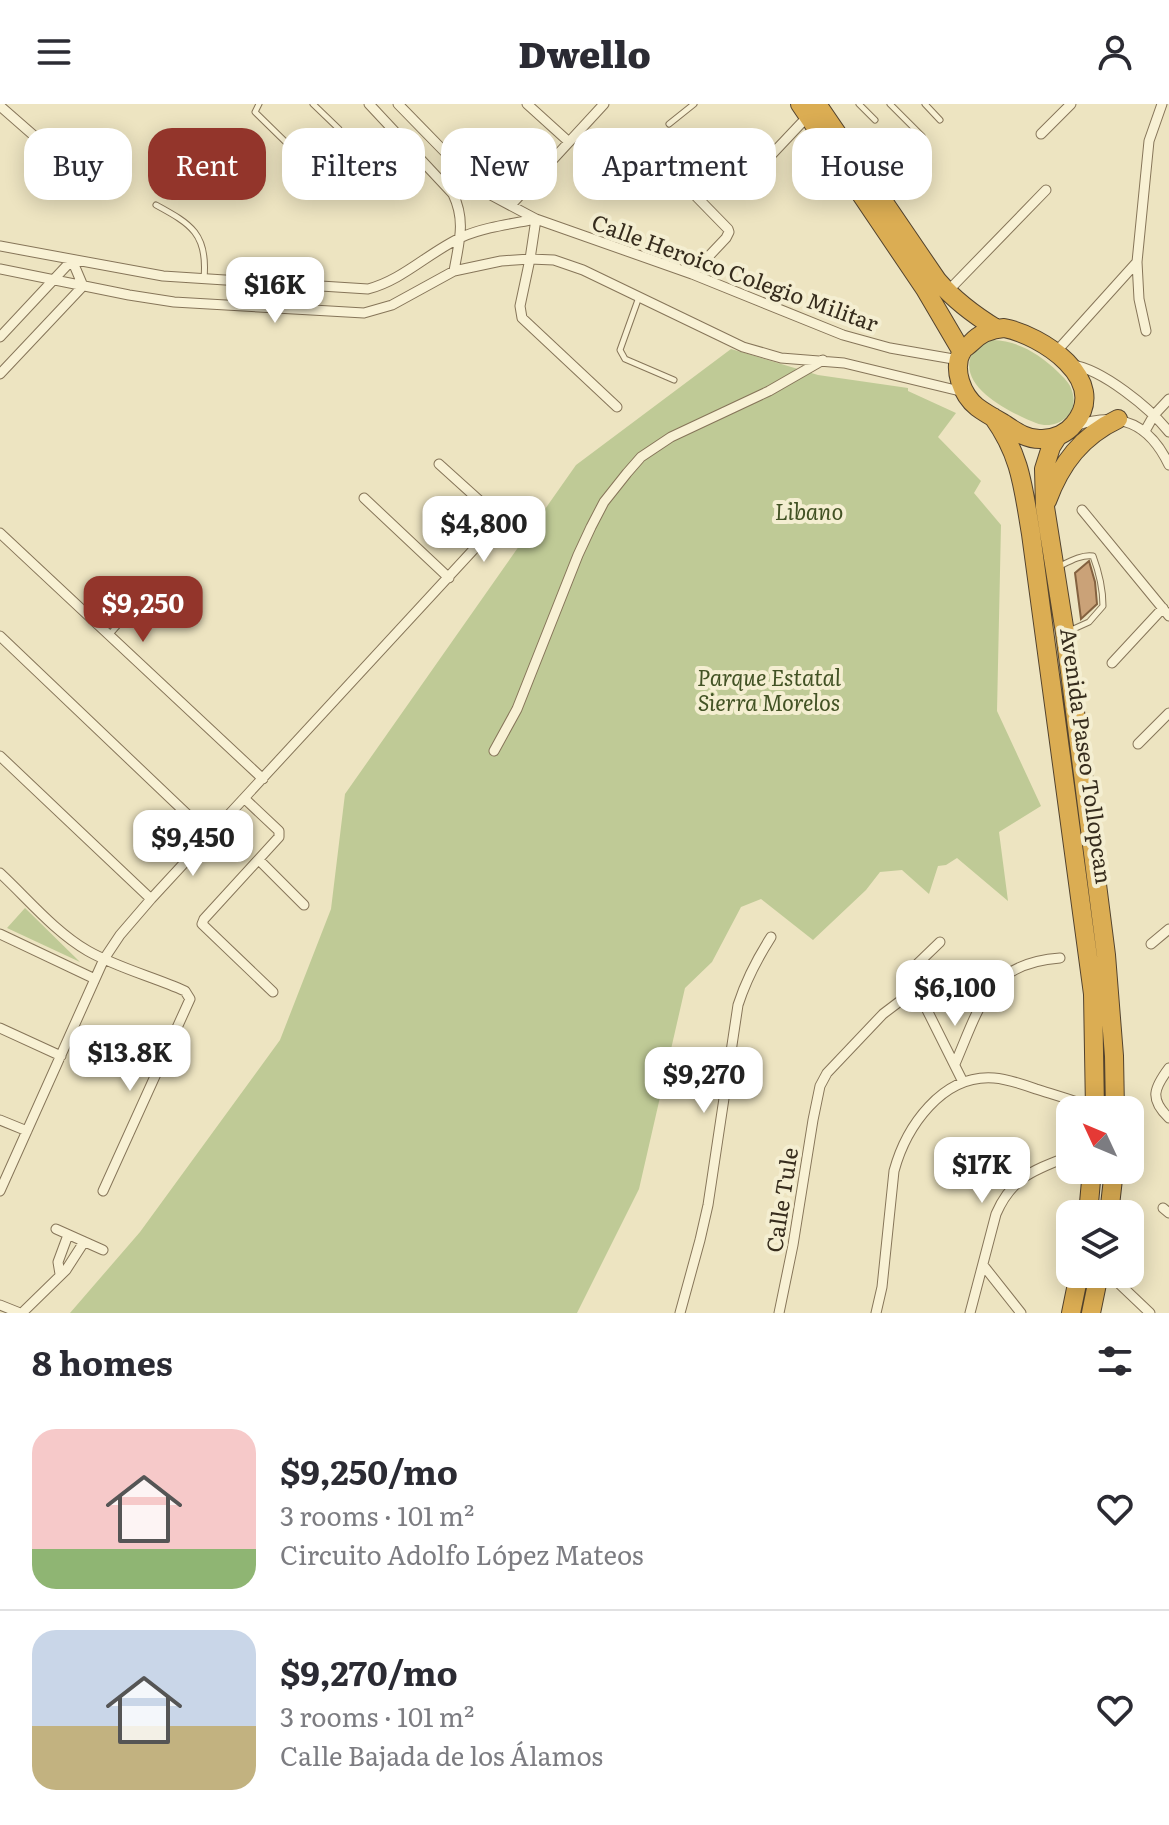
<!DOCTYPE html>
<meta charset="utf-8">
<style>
:root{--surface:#fff;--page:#f7f7f7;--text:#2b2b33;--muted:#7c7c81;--line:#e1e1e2;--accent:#93352b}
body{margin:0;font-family:Literata,serif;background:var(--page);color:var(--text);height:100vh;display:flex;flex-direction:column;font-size:30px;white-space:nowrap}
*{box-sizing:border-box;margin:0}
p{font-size:26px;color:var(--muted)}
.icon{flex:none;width:44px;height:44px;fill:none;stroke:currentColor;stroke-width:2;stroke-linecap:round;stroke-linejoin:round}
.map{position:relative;height:1209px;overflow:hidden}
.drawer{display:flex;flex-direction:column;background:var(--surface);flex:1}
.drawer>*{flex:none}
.top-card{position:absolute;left:24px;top:24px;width:1122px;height:72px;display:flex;gap:16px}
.needle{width:52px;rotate:314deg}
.buttons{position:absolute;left:1056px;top:992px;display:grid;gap:16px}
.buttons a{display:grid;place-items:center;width:88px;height:88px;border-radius:16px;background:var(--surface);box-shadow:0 4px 20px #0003;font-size:40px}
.price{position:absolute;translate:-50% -68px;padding:0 18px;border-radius:16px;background:#fff;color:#222;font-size:26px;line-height:52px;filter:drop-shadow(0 2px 4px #0008)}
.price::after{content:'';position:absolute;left:50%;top:48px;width:24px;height:18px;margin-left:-12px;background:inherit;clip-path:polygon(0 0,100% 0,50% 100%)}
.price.current{background:var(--accent);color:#fff}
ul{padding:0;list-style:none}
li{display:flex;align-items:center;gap:24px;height:200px;padding:0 32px}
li+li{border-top:2px solid var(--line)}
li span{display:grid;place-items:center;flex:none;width:224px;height:160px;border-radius:24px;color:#555}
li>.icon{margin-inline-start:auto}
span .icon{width:96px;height:96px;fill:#fffc;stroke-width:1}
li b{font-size:34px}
h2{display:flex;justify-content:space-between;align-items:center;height:96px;padding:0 32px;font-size:34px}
.tag{padding:0 28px;border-radius:24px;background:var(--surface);box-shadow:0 4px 20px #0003;font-size:28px;line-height:72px}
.tag.current{background:var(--accent);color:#fff}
header{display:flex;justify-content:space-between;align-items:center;height:104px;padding:0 32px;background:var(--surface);font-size:36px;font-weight:800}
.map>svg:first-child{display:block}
</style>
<header><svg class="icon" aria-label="menu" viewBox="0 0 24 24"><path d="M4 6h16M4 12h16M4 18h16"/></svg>Dwello<svg class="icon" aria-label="person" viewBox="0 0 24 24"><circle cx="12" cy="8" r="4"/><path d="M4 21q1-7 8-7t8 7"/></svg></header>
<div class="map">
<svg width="1169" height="1209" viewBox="0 0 1169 1209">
<rect width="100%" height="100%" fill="#ede4c1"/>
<!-- green -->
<path fill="#bfca96" d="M993,236C1018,237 1040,250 1058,268C1063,273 1070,279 1072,287C1080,310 1057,327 1036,319C1014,310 962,286 970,255C973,245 983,239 993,236Z
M731,245L818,271L908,284V287L956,309L938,333L981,377L974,389L1001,421L997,607L1041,702L999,728L1008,797L957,754L946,761L938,762L929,790L902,766L880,768L866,786L813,836L761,795L741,803L712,858L685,884L639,1085L577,1209H70L140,1128L280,936L331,805L345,690L576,361Z
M25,804L80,858L7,824Z"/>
<!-- building -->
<path fill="#caa278" stroke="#846240" stroke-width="2" d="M510,44L526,57L512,73L496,60Z
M1089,457L1095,478L1097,500L1081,515L1075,469Z"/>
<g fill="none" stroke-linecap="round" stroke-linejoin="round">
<!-- lane casing -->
<g stroke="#867559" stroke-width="7">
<path id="lane" d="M259,0L255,8L304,56L313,57L340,30L339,25L313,0
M859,0L875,16
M890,0L922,32
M925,0L940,16
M669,20L694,0
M156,101C191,120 208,130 204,174
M639,193L620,246L625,255L674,276
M1060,462C1070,457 1083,450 1093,452C1099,468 1103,485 1103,502L1089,518L1069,527
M110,530C135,501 146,495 181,480"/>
</g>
<!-- street casing -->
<g stroke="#867559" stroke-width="11">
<path id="street" d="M369,0L453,90C466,117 459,138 454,167
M398,0L479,83L489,90L536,115L692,170L843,231L890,244L959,256
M527,0L569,38
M0,2L88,79
M1041,30L1071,0
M736,34L768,72
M760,63L808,12
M813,66L840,90L855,81
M511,101L604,0
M536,115L530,155L520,202L522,214L617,303
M0,142L163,172L368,185C403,176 429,148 462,133C485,123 511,120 536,115
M0,165L129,191L174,198L364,209L392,201L454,167L501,157L530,155L554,156L583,166L743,243L781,254L844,259L964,288
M692,170L726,134L729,128L728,125L686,82L688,76L704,59
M947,188L1046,86
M1146,227L1139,195L1137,158L1149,37L1162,0
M0,233L72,156L83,182
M1055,249L1137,158
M1072,261C1102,265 1150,304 1169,328
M0,270L83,182
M1075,322C1119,306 1149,319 1169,361
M1145,327L1154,311L1169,295
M439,360L501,416
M364,394L449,474
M1082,406L1169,512
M0,429L263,675
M0,532L210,732
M1112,559L1163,504
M1138,640L1169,609
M494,647L517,605L578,451L591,423L604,398L627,369L641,353L671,333L769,287L823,256
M0,652L151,795
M245,695L279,727V733L204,815L202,820L273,888
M259,756L304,801
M0,769C28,795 54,827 88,847C118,864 154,873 185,887L190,895L103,1087
M0,830L95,875
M940,838L911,866L910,872L963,978
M1151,840L1169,825
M0,924L61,952
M955,960C980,902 988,859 1060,854
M1169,964C1154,984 1149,995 1169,1014
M0,1016L27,1027
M0,1087L104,855L120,831L151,795L511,405
M1163,1104L1169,1109
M56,1125L103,1146
M983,1161L1021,1209
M60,1170L58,1158L68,1131
M1109,1170L1150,1209
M0,1201L20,1209
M22,1209L66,1166L84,1138
M680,1209L700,1136L708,1101L738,901C746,876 757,855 771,833
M779,1209L793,1141L813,1016L820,982L827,969L883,910L916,885
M876,1209L882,1183L894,1067C906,1023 942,970 994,974C1008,975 1022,980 1036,985C1055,991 1075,997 1095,1004
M970,1209L996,1110C1012,1073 1034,1066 1070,1052"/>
</g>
<!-- highway casing -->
<g stroke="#53432e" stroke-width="20">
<path id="highway" d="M800,0L925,185L962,248
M817,0L937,176C955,197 974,211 997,225
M1004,224C1041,231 1111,276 1074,320C1067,329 1055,335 1042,335C1027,336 1015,327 1003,319C994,314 985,309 977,303C962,291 952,265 962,247C964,244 968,242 971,239C980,229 991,225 1004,224Z
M993,313C1021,352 1023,383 1031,430L1093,890L1095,1006
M1058,332L1051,343L1044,365L1045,403L1065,529L1106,851L1114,952L1115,1006
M1047,397C1061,359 1082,332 1118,315
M1088,1110L1092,1066
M1109,1110L1114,1066
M1071,1209L1079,1170
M1091,1209L1099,1170"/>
</g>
<!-- lane -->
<use href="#lane" stroke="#f8f1d4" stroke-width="5"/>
<!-- street -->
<use href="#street" stroke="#f8f1d4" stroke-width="9"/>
<!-- highway -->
<use href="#highway" stroke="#dbad53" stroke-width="18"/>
</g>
<g text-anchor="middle" stroke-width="8" stroke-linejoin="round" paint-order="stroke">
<!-- street labels -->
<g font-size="22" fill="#362c1d" stroke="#f4eed1">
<text transform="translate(735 169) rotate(20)" y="8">Calle Heroico Colegio Militar</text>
<text transform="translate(1086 652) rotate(82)" y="8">Avenida Paseo Tollopcan</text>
<text transform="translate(782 1096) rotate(-81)" y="8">Calle Tule</text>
</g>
<!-- park labels -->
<g font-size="22" font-style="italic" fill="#425224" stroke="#f4eed1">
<text x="809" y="416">Libano</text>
<text x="769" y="582">Parque Estatal<tspan x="769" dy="25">Sierra Morelos</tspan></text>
</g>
</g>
</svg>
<div class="buttons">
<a><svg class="needle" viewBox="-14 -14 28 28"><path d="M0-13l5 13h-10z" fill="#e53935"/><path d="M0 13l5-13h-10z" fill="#7c7c81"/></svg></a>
<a><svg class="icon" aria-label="layers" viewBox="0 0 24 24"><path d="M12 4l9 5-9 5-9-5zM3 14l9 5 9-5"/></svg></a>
</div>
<b class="price" style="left:275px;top:221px">$16K</b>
<b class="price" style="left:484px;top:460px">$4,800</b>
<b class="price current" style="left:143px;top:540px">$9,250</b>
<b class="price" style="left:193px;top:774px">$9,450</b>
<b class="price" style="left:955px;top:924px">$6,100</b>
<b class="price" style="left:130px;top:989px">$13.8K</b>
<b class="price" style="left:704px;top:1011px">$9,270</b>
<b class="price" style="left:982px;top:1101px">$17K</b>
<div class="top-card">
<a class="tag">Buy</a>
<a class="tag current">Rent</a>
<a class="tag">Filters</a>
<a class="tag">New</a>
<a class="tag">Apartment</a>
<a class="tag">House</a>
</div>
</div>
<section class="drawer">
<h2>8 homes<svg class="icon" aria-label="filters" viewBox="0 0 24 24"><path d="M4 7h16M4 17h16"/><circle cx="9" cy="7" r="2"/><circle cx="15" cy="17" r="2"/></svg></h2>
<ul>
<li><span style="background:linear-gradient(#f6c9c9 75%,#8fb573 0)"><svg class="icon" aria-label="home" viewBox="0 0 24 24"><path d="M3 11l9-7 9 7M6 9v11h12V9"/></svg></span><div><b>$9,250/mo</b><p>3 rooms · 101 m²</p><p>Circuito Adolfo López Mateos</p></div><svg class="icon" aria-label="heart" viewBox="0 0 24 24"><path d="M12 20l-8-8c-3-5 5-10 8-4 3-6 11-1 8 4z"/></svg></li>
<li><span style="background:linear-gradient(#c9d6e8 60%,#c2b280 0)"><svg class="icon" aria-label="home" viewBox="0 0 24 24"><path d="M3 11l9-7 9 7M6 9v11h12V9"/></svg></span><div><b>$9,270/mo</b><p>3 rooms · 101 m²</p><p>Calle Bajada de los Álamos</p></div><svg class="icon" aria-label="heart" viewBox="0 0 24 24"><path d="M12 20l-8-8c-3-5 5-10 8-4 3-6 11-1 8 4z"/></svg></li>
</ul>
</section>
